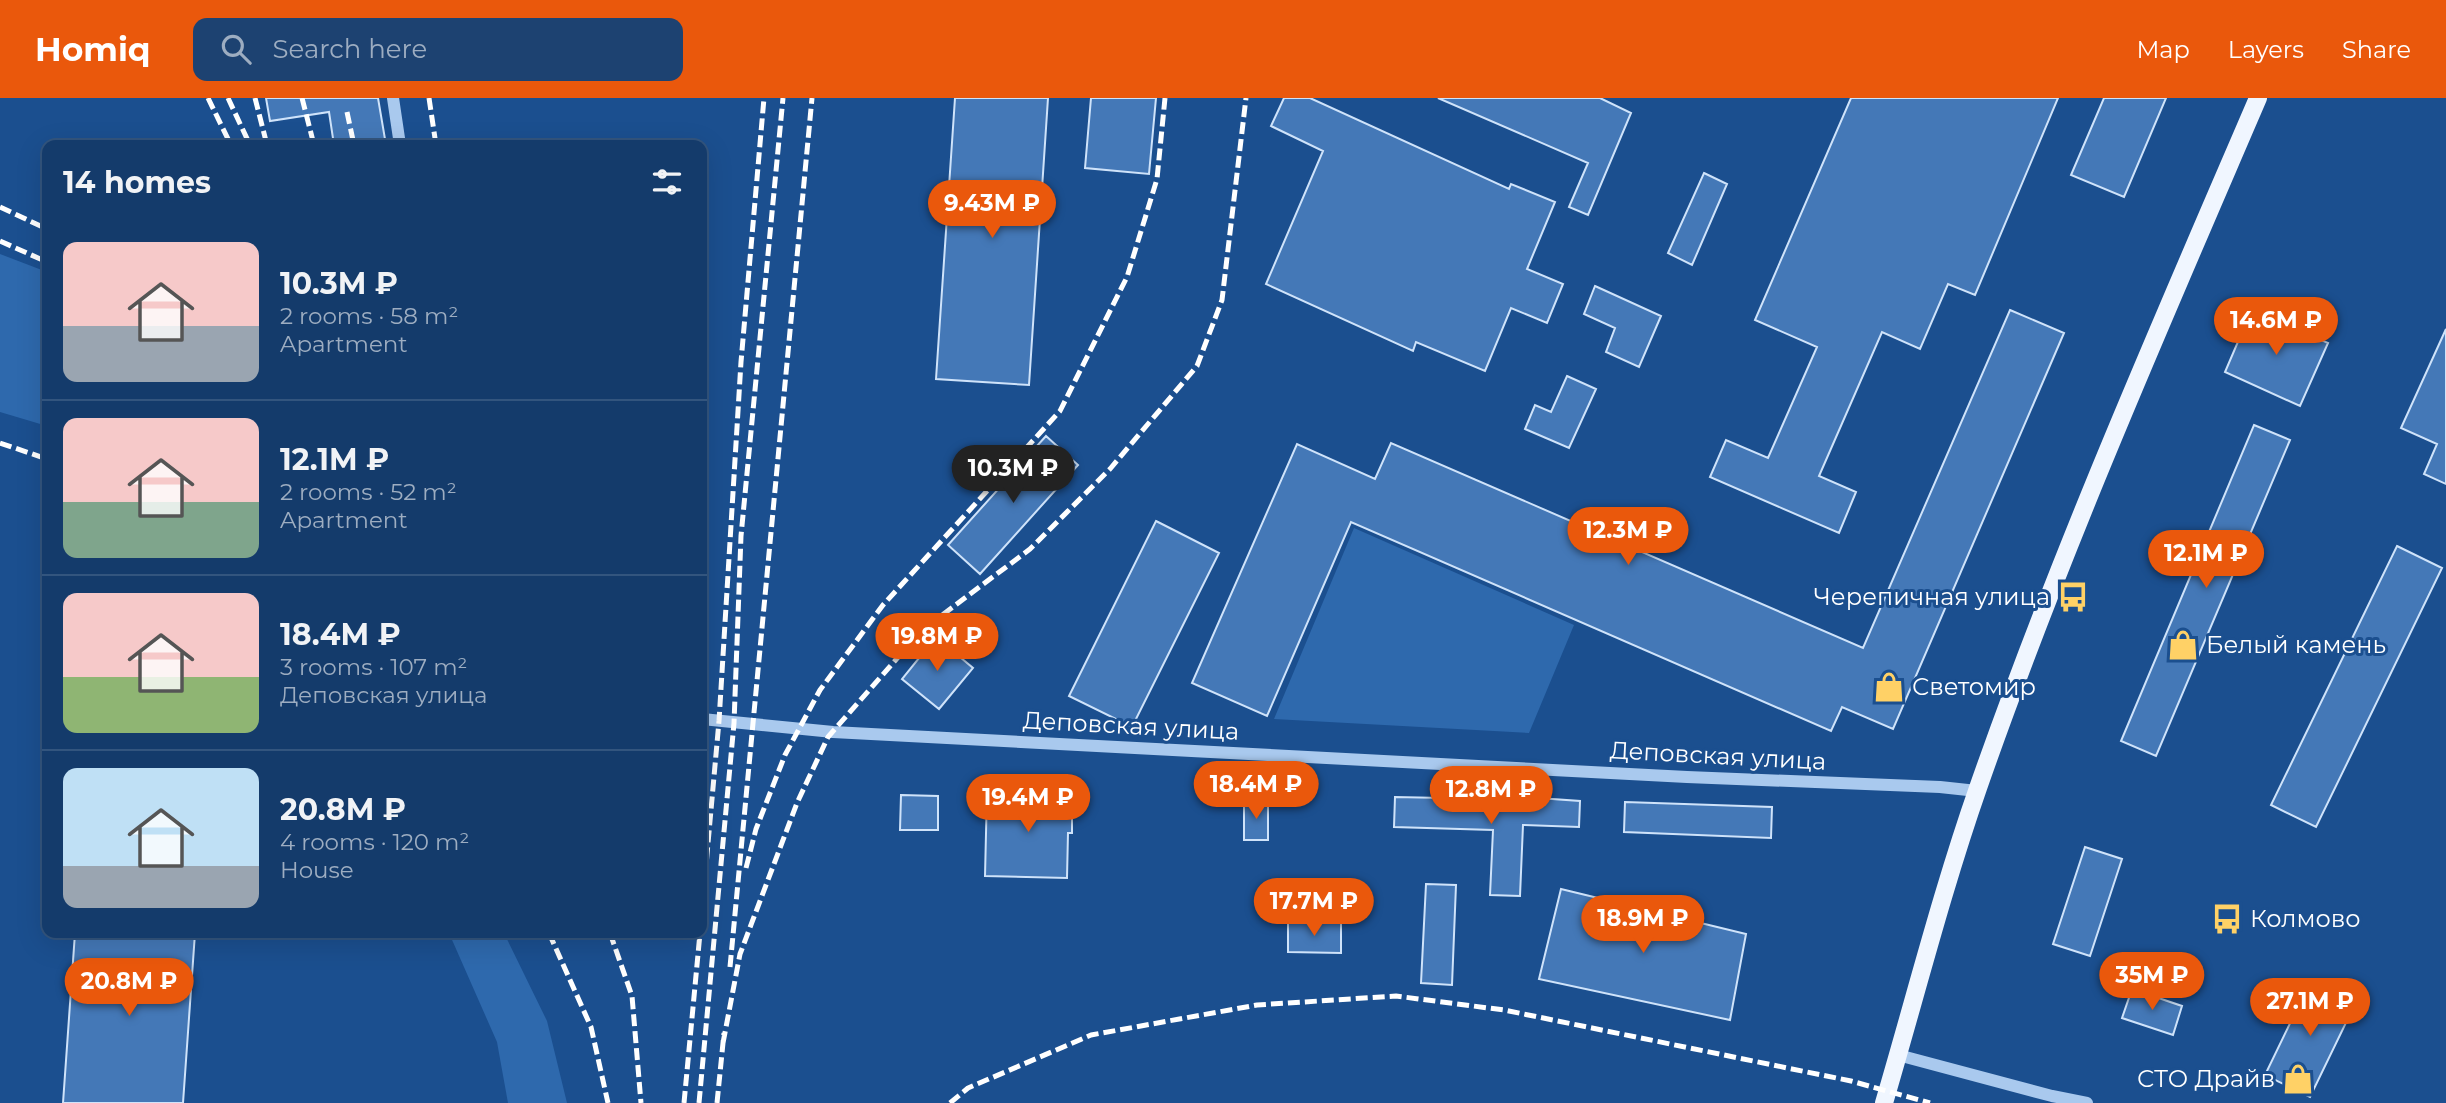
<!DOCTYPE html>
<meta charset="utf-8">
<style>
:root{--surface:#143b6b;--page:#1d4271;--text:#f1f3f6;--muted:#9dadc1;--line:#33557e;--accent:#ea580c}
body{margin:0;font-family:Montserrat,sans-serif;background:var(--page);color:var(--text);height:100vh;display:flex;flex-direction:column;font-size:26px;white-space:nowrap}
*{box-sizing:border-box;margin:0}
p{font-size:23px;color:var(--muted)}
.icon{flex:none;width:38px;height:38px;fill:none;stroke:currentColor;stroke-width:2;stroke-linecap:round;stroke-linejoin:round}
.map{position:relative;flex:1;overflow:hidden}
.side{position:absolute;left:42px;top:42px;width:665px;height:798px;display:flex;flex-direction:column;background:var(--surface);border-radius:14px;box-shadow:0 7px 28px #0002,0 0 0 2px var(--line)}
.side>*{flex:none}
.price{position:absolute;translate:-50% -60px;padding:0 16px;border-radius:24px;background:var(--accent);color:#fff;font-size:23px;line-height:46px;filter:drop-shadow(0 2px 4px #0008)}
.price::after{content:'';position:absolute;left:50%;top:42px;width:21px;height:16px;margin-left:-10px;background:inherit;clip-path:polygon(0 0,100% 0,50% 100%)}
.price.selected{background:#222;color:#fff}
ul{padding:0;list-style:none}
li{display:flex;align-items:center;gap:21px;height:175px;padding:0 21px}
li+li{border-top:2px solid var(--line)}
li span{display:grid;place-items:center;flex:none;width:196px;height:140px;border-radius:14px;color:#555}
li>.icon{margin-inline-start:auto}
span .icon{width:84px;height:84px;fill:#fffc;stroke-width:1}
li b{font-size:30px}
h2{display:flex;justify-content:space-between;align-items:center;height:84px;padding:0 21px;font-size:30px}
header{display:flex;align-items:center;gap:42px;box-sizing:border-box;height:98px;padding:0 35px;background:var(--accent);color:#fff}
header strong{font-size:33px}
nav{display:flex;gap:38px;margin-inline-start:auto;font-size:24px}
.search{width:490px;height:63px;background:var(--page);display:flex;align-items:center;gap:18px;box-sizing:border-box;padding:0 24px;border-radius:14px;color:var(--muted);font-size:26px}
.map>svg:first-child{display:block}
</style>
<header>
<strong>Homiq</strong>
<div class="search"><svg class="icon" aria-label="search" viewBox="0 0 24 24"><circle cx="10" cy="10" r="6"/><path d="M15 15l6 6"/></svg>Search here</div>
<nav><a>Map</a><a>Layers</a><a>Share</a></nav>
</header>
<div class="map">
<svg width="2446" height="1005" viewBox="0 0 2446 1005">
<rect width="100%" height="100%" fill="#1b4f8f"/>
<!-- green -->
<path fill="#2e69ad" d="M0,156L47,174V328L0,314Z
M1354,430L1574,527L1529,635L1274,621Z
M449,835H504L547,923L567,1005H508L497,944Z"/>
<!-- building -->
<path fill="#4478b7" stroke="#cfe3fa" stroke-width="2" d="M266,0H378L386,47H334L329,14L270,23Z
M955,0H1048L1029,287L936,281Z
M1091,0H1156L1149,76L1085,70Z
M1284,0H1310L1509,91L1511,86L1555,104L1527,171L1563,186L1547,225L1511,210L1485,273L1416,244L1413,253L1266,186L1323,53L1271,28Z
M1438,0H1600L1631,15L1588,117L1569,109L1588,65Z
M1851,0H2058L1975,197L1948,186L1920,251L1882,234L1819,378L1856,394L1839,435L1710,379L1726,342L1768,360L1817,249L1755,222Z
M2104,0H2166L2124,99L2071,77Z
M1704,75L1727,86L1692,167L1668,155Z
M1595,188L1661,218L1639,269L1606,254L1615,230L1584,216Z
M2252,211L2328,245L2300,308L2225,274Z
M2010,212L2064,235L1893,631L1842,609L1831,633L1351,424L1267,618L1192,585L1297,346L1375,381L1391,345L1863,550Z
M2446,231V386L2424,376L2437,346L2401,330Z
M1567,278L1596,291L1569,350L1525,331L1535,307L1551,314Z
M2254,327L2290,342L2156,658L2121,643Z
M1046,338L1078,367L980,476L948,447Z
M1156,423L1219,455L1132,629L1069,598Z
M2397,448L2442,470L2316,729L2271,707Z
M936,539L973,570L939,611L902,581Z
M987,693L1072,695V735H1068L1067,780L985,778Z
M901,697L938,698V732H900Z
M1494,697L1580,703L1579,729L1523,727L1520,798L1490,797L1493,732L1394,729L1395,699L1494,701Z
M1244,704H1268V742H1244Z
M1625,704L1772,709L1771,740L1624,734Z
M2085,749L2122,761L2090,858L2053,846Z
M1426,786L1456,787L1452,887L1421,885Z
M1561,791L1746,836L1730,922L1539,881Z
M1288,824L1341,825V855L1288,854Z
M75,835H195L183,1005H63Z
M2311,882L2356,904L2310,999L2265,977Z
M2132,891L2182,908L2173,937L2122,920Z"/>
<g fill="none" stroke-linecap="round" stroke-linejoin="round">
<!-- minor -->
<path stroke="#a9c9ee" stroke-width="12" d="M393,0L400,47
M702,621L833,634L1687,679L1940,689L1977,693
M1898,957L2052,998L2087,1005"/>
<!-- major -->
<path stroke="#f0f6ff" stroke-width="18" d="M1884,1005C1915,900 1942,793 1978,690C2060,455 2160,228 2258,0"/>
<!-- rail -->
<path stroke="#fff" stroke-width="5" stroke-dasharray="12 5" stroke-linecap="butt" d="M208,0L231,47
M228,0L250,47
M255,0L267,47
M302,0L314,47
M429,0L436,47
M347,14L354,47
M0,109L47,131
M0,143L47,164
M0,345L47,361
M746,770L756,731L785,657L820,592L883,507L1060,313L1127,179L1157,81L1165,0
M702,812L719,623L741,264L764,0
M549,835L591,929L608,1005
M610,835L632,898L641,1005
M730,869L812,0
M723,945L740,856L797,705L828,639L921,533L1030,451L1110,371L1197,268L1222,202L1246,0
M684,1005L700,835
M699,1005L734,625L741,438L783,0
M717,1005L724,935
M950,1005L968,990L1091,937L1257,907L1396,898L1504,912L1851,983L1930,1005"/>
</g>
<!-- icons -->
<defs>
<g id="bus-bare" transform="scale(2.415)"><path d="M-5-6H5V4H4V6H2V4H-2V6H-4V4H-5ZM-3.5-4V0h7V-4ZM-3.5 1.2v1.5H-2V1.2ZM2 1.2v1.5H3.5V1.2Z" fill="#ffd166" stroke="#1b4f8f" stroke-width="2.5" paint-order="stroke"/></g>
<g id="shop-bare" transform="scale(2.415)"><path d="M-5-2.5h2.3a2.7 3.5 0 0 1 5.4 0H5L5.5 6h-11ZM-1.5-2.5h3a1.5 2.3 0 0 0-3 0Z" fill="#ffd166" stroke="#1b4f8f" stroke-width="2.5" paint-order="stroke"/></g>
</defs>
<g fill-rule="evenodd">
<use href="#bus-bare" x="2073" y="499"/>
<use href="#shop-bare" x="2183" y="547"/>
<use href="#shop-bare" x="1889" y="589"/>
<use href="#bus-bare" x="2227" y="821"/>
<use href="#shop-bare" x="2298" y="981"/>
</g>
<g text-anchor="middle" stroke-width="6" stroke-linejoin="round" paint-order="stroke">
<!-- poi labels -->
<g font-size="24" fill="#fff" stroke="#1b4f8f" text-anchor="start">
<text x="2050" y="507" text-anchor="end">Черепичная улица</text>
<text x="2206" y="555">Белый камень</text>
<text x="1912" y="597">Светомир</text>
<text x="2250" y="829">Колмово</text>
<text x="2275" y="989" text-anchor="end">СТО Драйв</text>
</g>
<!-- street labels -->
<g font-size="24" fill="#fff" stroke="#1b4f8f">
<text transform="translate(1131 628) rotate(3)" y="8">Деповская улица</text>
<text transform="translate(1718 658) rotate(3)" y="8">Деповская улица</text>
</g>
</g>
</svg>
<b class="price" style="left:992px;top:142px">9.43M ₽</b>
<b class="price" style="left:2276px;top:259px">14.6M ₽</b>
<b class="price selected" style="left:1013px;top:407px">10.3M ₽</b>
<b class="price" style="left:1628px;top:469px">12.3M ₽</b>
<b class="price" style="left:2206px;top:492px">12.1M ₽</b>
<b class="price" style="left:937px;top:575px">19.8M ₽</b>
<b class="price" style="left:1256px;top:723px">18.4M ₽</b>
<b class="price" style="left:1491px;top:728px">12.8M ₽</b>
<b class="price" style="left:1028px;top:736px">19.4M ₽</b>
<b class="price" style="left:1314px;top:840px">17.7M ₽</b>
<b class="price" style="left:1643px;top:857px">18.9M ₽</b>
<b class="price" style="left:2152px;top:914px">35M ₽</b>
<b class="price" style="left:129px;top:920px">20.8M ₽</b>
<b class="price" style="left:2310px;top:940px">27.1M ₽</b>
<section class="side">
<h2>14 homes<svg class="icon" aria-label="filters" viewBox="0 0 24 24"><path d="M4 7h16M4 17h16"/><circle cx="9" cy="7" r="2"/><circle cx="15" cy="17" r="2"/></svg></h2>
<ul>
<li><span style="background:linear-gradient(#f6c9c9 60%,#9aa5b1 0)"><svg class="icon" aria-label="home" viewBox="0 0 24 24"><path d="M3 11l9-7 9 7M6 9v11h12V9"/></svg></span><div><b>10.3M ₽</b><p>2 rooms · 58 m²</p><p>Apartment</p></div></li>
<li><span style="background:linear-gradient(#f6c9c9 60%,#7fa58c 0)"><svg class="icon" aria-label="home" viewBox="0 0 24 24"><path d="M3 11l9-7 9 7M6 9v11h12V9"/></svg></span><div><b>12.1M ₽</b><p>2 rooms · 52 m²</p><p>Apartment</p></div></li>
<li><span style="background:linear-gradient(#f6c9c9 60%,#8fb573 0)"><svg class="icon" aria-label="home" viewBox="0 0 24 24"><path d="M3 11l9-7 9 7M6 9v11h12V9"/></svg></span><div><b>18.4M ₽</b><p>3 rooms · 107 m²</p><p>Деповская улица</p></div></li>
<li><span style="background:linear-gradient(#bfe0f5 70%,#9aa5b1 0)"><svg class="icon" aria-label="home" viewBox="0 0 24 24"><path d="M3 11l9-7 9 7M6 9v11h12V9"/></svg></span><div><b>20.8M ₽</b><p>4 rooms · 120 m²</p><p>House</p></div></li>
</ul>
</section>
</div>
